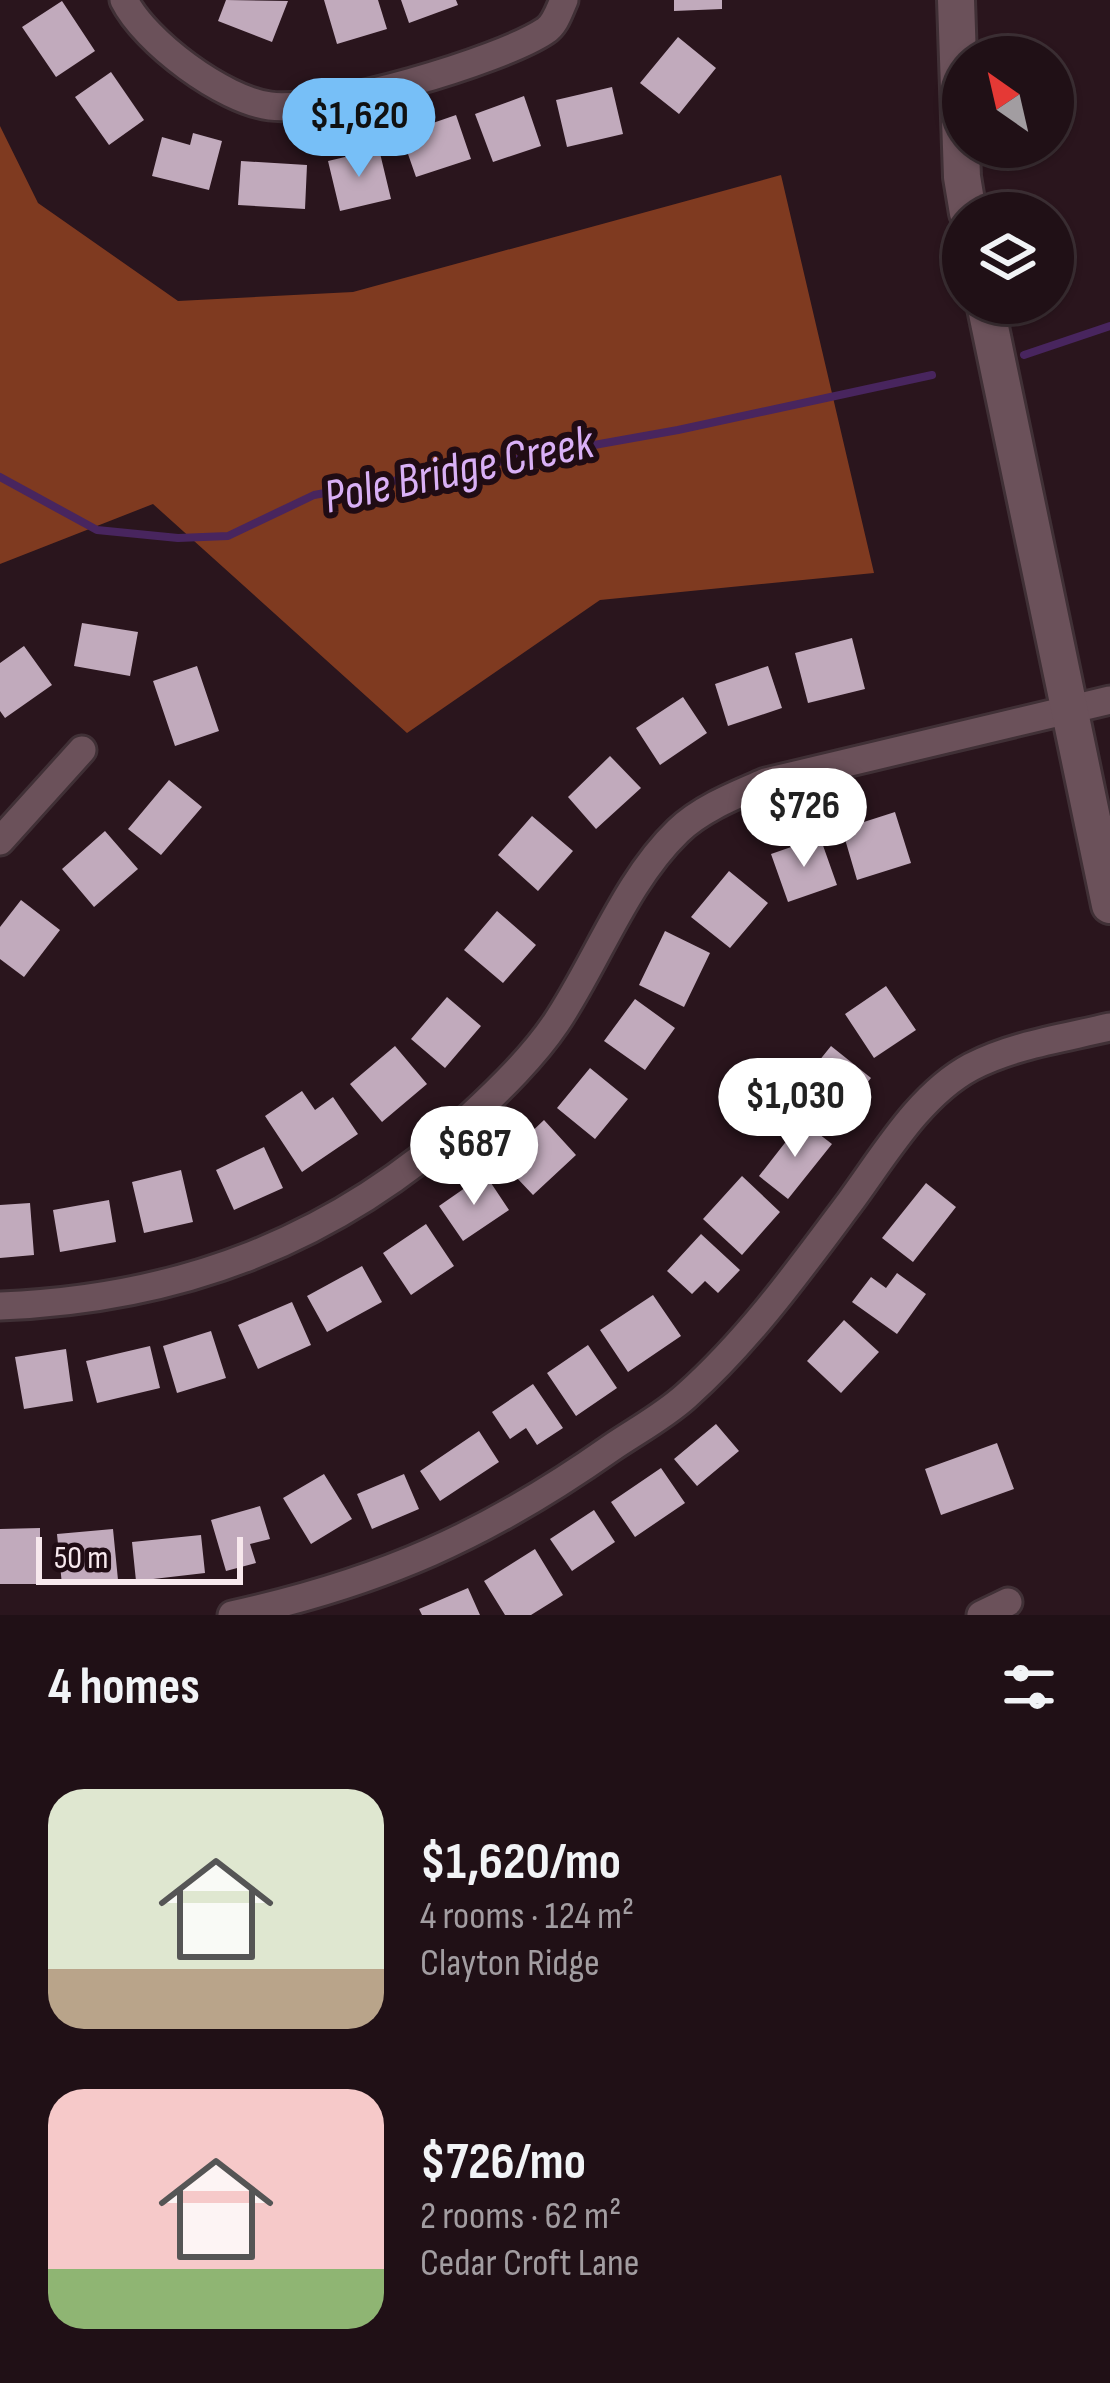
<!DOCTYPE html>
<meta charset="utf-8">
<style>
:root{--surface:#201016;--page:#28191f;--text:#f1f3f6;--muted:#a29da1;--line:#3d3035;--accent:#77bff7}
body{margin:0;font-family:"Sofia Sans Condensed",sans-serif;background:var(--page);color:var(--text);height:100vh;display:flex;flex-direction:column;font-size:45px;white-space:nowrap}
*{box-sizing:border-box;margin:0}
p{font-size:39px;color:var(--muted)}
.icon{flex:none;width:66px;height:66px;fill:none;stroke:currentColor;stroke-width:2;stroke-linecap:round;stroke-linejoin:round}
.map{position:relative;height:1615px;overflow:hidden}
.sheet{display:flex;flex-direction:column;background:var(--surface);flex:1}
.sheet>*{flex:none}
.needle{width:78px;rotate:326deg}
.buttons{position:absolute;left:942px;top:36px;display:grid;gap:24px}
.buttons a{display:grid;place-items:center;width:132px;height:132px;border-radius:50%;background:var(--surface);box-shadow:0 3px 9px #0004,0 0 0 3px var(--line);font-size:60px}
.scale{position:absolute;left:36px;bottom:30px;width:207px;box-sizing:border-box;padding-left:12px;border:6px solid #f7e8ed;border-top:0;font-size:33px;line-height:42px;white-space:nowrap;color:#f7e8ed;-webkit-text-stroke:9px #200c14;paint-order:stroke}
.price{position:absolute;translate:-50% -102px;padding:0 27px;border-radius:42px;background:#fff;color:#222;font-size:39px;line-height:78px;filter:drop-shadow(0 3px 6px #0008)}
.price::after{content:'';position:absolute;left:50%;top:72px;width:36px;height:27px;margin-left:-18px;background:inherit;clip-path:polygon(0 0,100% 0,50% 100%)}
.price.active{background:var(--accent);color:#111}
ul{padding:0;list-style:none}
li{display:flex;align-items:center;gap:36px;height:300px;padding:0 48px}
li span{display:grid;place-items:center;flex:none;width:336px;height:240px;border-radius:36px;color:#555}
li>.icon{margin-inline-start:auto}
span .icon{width:144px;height:144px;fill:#fffc;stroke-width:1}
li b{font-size:51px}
h2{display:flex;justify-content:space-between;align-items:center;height:144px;padding:0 48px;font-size:51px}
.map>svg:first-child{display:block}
</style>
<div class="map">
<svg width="1110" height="1615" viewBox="0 0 1110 1615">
<rect width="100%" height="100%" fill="#2a151d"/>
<!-- forest -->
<path fill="#7f3a20" d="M0,126L38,203L178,301L353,292L781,175L874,573L600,600L407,733L153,504L0,564Z"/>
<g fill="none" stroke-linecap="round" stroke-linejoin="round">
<!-- stream -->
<path stroke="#48255e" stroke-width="8" d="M1024,355L1110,326
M0,477L97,530L178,538L228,536L314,495L678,430L932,375"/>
</g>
<!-- building -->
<path fill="#c1aabc" d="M226,0L288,1L272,42L218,21Z
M324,0H378L387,29L337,44Z
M401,0H456L458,5L409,23Z
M674,0H722V9L674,11Z
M62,1L95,51L56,77L22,27Z
M678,37L716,68L679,114L640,83Z
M111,72L144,120L109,145L75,97Z
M612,87L623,134L567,147L556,100Z
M524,96L541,146L493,162L475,114Z
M456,115L471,159L416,177L401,134Z
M193,133L222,141L209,190L152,176L162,137L190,145Z
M379,149L391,199L340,211L328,161Z
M241,161L307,165L305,209L238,205Z
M82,623L138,632L130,676L74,666Z
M852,638L865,689L808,703L795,653Z
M24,646L52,685L5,718L0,711V663Z
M197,666L219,731L175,746L153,681Z
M768,666L782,708L728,726L715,684Z
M683,697L707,733L660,765L636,728Z
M610,756L641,788L596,829L568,797Z
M169,780L202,807L161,855L128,829Z
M895,812L911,863L857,880L842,829Z
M532,816L573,851L538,891L498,855Z
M105,831L138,869L94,907L62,869Z
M820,837L837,885L788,902L771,854Z
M729,871L768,903L730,948L691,917Z
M21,900L60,930L24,977L0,959V927Z
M497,911L536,945L503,983L464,950Z
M665,931L710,953L684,1007L639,985Z
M886,986L916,1030L874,1058L845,1014Z
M447,997L481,1026L445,1068L411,1039Z
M635,999L675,1028L645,1070L604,1041Z
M395,1046L427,1084L382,1122L350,1084Z
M831,1046L871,1078L834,1124L794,1092Z
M590,1068L628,1099L595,1139L557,1108Z
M302,1091L315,1110L333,1097L358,1134L302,1172L265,1116Z
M544,1120L576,1155L533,1195L501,1161Z
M802,1121L832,1144L788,1199L759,1176Z
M264,1147L283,1188L234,1210L216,1170Z
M181,1170L193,1222L144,1233L132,1182Z
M485,1174L509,1210L463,1241L439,1206Z
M742,1176L780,1212L742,1255L703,1219Z
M926,1183L956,1207L913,1262L882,1238Z
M109,1200L116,1242L60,1252L53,1210Z
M30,1203L34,1255L0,1258V1205Z
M426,1224L454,1266L411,1295L383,1253Z
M701,1234L740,1270L718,1293L705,1281L692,1294L667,1271Z
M362,1266L382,1302L327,1332L307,1296Z
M897,1273L926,1294L897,1334L852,1302L871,1277L886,1288Z
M653,1295L681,1336L628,1372L600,1330Z
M292,1302L311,1345L258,1369L238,1325Z
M844,1320L879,1352L841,1393L807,1361Z
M211,1331L226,1378L177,1393L163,1346Z
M588,1345L617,1388L576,1416L547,1373Z
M150,1346L160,1388L97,1403L86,1361Z
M66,1349L73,1401L24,1409L15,1357Z
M533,1384L563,1428L537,1445L526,1428L510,1439L492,1412Z
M716,1424L739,1451L697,1486L674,1459Z
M479,1431L499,1462L440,1501L420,1471Z
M997,1443L1014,1489L941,1515L925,1469Z
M661,1468L685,1503L635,1537L611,1502Z
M324,1474L352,1519L311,1544L283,1498Z
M404,1474L419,1509L372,1529L357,1494Z
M260,1506L270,1539L250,1544L256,1563L226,1571L211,1520Z
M594,1510L615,1542L572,1571L550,1539Z
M40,1528V1584H0V1529Z
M113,1529L118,1580L62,1585L57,1534Z
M201,1535L205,1573L136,1581L132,1542Z
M535,1549L563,1595L531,1615H505L484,1581Z
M468,1588L480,1615H422L419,1609Z"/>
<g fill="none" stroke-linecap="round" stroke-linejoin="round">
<!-- minor casing -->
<g stroke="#403036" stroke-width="33">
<path id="minor" d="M124,0C145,42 223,100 270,106C323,113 500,61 545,31C555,25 559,11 564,0
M0,841L82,750
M0,1306C181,1299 336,1240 470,1117C500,1089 533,1057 556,1023C597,962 625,882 678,831C702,808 736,795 766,782L1110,700
M232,1615C381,1582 486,1536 611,1448C636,1431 664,1416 686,1396C749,1340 800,1269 850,1202C884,1156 919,1095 971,1067C1013,1045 1064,1038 1110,1027
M981,1615L1008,1602"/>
</g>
<!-- tertiary casing -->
<g stroke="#403036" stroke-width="42">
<path id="tertiary" d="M956,0L962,177L968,213
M985,303L1110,905"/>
</g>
<!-- minor -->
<use href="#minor" stroke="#6b515a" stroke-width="27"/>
<!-- tertiary -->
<use href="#tertiary" stroke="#6b515a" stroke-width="36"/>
</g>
<g text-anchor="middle" stroke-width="12" stroke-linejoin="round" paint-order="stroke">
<!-- water labels -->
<g font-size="48" font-style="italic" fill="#d9b0f6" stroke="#200c14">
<text transform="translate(458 468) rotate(-12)" y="17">Pole Bridge Creek</text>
</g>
</g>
</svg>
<div class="buttons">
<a><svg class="needle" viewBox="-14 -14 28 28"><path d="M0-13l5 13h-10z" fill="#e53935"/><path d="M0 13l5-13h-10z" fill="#a29da1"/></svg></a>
<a><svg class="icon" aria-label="layers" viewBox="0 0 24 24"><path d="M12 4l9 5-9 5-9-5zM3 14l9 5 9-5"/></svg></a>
</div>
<div class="scale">50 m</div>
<b class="price active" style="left:359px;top:180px">$1,620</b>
<b class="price" style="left:804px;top:870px">$726</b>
<b class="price" style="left:795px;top:1160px">$1,030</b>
<b class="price" style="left:474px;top:1208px">$687</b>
</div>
<section class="sheet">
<h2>4 homes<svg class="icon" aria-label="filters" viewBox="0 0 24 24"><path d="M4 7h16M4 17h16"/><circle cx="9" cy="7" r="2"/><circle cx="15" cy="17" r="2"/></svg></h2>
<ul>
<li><span style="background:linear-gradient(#dfe7d0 75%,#b9a48a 0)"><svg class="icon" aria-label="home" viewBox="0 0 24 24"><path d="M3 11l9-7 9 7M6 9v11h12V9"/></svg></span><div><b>$1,620/mo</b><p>4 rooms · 124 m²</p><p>Clayton Ridge</p></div></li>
<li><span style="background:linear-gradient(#f6c9c9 75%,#8fb573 0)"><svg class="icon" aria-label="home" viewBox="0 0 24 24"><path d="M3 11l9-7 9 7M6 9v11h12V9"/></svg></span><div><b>$726/mo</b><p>2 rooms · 62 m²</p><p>Cedar Croft Lane</p></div></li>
</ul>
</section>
